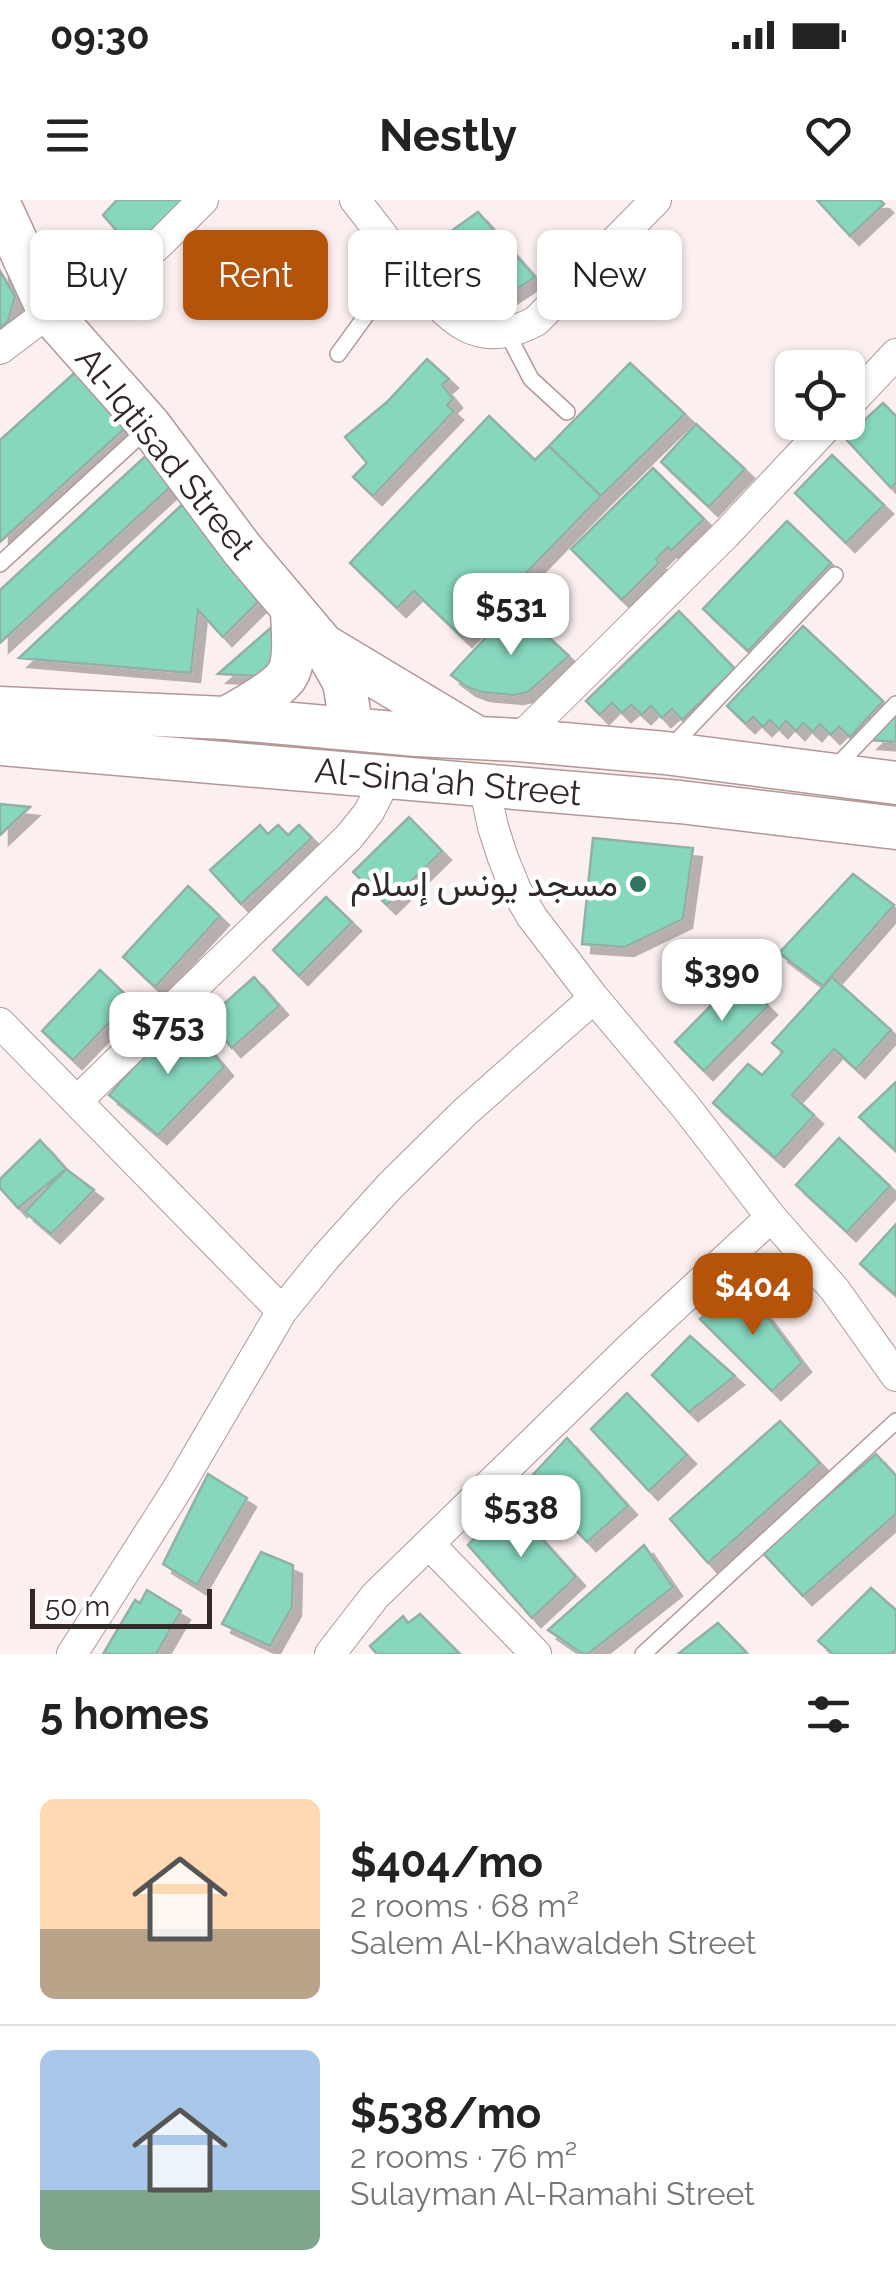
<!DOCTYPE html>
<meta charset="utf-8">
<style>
:root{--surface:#fff;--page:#f6f6f6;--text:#222;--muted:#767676;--line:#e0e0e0;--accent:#b45309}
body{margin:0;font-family:Raleway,Vazirmatn,sans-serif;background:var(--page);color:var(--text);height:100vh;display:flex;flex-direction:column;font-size:38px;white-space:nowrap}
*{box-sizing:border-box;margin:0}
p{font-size:32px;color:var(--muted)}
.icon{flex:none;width:55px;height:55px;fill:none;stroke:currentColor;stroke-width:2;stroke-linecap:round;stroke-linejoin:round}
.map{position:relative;height:1454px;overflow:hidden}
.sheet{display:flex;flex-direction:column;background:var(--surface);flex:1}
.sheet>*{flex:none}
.banner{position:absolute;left:30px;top:30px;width:838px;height:90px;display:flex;gap:20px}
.buttons{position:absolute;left:775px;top:150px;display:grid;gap:20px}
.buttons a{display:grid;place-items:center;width:90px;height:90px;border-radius:15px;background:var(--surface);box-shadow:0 2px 8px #0004;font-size:50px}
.scale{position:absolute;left:30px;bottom:25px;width:182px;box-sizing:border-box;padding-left:10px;border:5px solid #332728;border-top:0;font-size:28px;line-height:35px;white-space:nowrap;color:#332728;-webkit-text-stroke:8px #fff;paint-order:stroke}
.price{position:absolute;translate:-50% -85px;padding:0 22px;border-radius:20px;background:#fff;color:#222;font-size:32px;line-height:65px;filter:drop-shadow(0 2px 5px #0008)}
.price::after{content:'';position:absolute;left:50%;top:60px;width:30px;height:22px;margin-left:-15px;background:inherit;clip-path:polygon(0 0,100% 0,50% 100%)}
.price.current{background:var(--accent);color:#fff}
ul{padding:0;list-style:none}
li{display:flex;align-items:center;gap:30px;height:250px;padding:0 40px}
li+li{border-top:2px solid var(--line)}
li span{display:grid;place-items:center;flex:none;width:280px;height:200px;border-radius:15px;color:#555}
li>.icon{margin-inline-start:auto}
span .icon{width:120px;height:120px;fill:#fffc;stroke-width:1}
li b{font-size:42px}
h2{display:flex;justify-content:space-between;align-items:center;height:120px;padding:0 40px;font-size:42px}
.chip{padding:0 35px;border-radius:15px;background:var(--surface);box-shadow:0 2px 8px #0004;font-size:35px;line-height:90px}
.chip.current{background:var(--accent);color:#fff}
.status{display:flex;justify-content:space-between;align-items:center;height:70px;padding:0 50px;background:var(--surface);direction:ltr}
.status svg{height:28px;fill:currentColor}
header{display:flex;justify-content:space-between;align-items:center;height:130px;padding:0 40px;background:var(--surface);font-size:45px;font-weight:700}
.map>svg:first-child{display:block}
</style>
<div class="status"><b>09:30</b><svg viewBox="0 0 49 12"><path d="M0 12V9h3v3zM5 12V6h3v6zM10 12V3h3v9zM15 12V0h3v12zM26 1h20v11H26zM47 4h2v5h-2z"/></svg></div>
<header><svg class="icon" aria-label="menu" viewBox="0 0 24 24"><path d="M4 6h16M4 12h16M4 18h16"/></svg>Nestly<svg class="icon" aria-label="heart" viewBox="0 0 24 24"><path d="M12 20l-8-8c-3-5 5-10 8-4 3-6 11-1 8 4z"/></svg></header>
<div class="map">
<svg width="896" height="1454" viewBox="0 0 896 1454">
<defs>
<filter id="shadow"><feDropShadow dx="9" dy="9" stdDeviation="0" flood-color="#0004"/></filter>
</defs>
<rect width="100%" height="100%" fill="#fbefef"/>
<!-- building -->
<path fill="#87d7bf" stroke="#93b0a6" stroke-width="2.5" filter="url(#shadow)" d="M117,0H183L134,51L103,15Z
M817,0H880L884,4L850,36Z
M478,12L535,77L489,107L440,39Z
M0,71L15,96L8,121L0,128Z
M427,159L449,179L442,185L453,199L447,205L454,211L373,296L353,277L367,263L345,237L387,202Z
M630,163L685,214L601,296L549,246Z
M81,167L132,222L0,342V240Z
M883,203L896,216V283L891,288L845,238Z
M489,216L535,260L549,246L601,296L463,438L414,391L397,408L350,363Z
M696,224L745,269L709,307L661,262Z
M150,252L177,281L0,443V390Z
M832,255L884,305L846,343L795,293Z
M653,268L704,319L671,351L668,347L656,359L659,363L622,400L571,349Z
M187,300L258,402L223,437L198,410L191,473L19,458Z
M787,321L831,363L748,451L703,409Z
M515,406L569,456L528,492L514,495L481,492L467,487L451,475Z
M679,411L735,469L682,520L672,509L662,518L651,506L642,515L631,505L622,513L612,503L600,515L586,501Z
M274,425L288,457L260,476L218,474Z
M803,426L883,501L850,537L839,527L831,535L820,524L813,532L803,523L796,531L786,521L779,529L770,520L763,527L753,517L746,524L727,506Z
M896,513V542L869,540Z
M0,604L30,607L0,635Z
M409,617L442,651L387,705L353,672Z
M260,625L268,634L278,625L288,635L299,625L312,638L241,704L210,670Z
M593,638L693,648L683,719L625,747L582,744Z
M853,674L894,705L823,786L779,753Z
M188,686L220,716L155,787L123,757Z
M326,697L352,722L299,776L273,750Z
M100,770L131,800L73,860L42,831Z
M254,777L279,806L232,848L207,819Z
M739,777L768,806L704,871L675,842Z
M832,777L891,830L856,869L834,849L792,895L814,915L775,958L713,903L748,864L762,875L783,852L772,843Z
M181,815L224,867L158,935L109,895Z
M896,882V951L859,917Z
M839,938L890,986L847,1032L796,985Z
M40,940L66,969L18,1008L0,988V979Z
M66,969L94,990L51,1034L25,1012Z
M896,1024V1095L860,1064Z
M735,1090L754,1099L802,1163L772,1191L700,1119Z
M690,1136L735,1176L689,1212L652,1175Z
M627,1193L687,1255L649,1291L591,1229Z
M780,1221L820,1263L708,1363L670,1319Z
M567,1238L628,1306L587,1342L529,1279Z
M876,1254L896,1276V1314L803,1396L762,1352Z
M208,1274L247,1298L197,1385L163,1364Z
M508,1301L576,1377L532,1418L468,1345Z
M644,1345L673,1387L588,1454H583L548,1430Z
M261,1352L293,1365L292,1407L270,1446L222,1424Z
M871,1388L896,1410V1450L891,1454H833L818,1441Z
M147,1390L181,1411L156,1454H103L135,1400L140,1403Z
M420,1414L460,1454H377L370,1446L403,1416L408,1423Z
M718,1423L746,1452L744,1454H678Z"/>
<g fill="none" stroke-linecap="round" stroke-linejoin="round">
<!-- lane casing -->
<g stroke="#b39799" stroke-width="18">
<path id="lane" d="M507,133L531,179L567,212
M338,154L388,85L408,68
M0,364L147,229
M672,546L835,375
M833,570L896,504
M643,1454L896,1221"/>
</g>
<!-- street casing -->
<g stroke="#b39799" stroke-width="32">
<path id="street" d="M355,0C375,25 393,50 413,74C448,118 476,153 536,121L656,0
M0,149L49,112L116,81L161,42L203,0
M848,205L896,154
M518,540L726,334L831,222
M484,585L493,627L503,658L516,690L532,717L594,798L685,906L771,1017L835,1090L896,1176
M0,823L282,1111
M77,901L349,637L369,612L386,578
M429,1344L536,1454
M72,1454L178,1288L282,1111L325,1058L389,987L465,912L594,798
M330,1454L375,1396L634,1144L771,1017"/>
</g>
<!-- secondary casing -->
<g stroke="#b39799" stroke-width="45">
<path id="secondary" d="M0,6L49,112L150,226L242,349L323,445L344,482L352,529
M323,445L471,534
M0,508L226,518L417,535L518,540L665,553L896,583
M226,518C241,510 279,489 287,475C297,460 292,427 292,409
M0,544L680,602L896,628"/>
</g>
<!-- lane -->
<use href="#lane" stroke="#fff" stroke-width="15"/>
<!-- street -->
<use href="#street" stroke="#fff" stroke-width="30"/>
<!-- secondary -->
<use href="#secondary" stroke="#fff" stroke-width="42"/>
</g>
<!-- markers -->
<circle fill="#337361" stroke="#fff" stroke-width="4" cx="638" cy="684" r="10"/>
<g text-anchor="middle" stroke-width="9" stroke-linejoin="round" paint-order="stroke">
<!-- street labels -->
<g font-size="35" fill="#332728" stroke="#fff">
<text transform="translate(165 253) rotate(51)" y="12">Al-Iqtisad Street</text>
<text transform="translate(448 582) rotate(5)" y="12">Al-Sina'ah Street</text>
</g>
<!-- poi labels -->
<g font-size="35" fill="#332728" stroke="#fff" text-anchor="end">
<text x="618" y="696">مسجد يونس إسلام</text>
</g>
</g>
</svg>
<div class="buttons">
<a><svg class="icon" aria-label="locate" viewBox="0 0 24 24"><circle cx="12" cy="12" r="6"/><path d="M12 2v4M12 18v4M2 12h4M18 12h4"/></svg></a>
</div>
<div class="scale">50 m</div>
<b class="price" style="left:511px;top:458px">$531</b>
<b class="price" style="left:722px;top:824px">$390</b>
<b class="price" style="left:168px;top:877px">$753</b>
<b class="price current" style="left:753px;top:1138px">$404</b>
<b class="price" style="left:521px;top:1360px">$538</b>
<div class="banner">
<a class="chip">Buy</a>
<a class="chip current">Rent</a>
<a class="chip">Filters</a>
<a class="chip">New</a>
</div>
</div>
<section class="sheet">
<h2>5 homes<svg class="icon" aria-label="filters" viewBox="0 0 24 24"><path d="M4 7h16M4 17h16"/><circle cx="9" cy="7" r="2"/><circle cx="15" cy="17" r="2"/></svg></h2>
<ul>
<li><span style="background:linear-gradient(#ffd9b3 65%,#b9a48a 0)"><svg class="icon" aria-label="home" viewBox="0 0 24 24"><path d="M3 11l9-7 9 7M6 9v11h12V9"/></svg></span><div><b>$404/mo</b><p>2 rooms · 68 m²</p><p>Salem Al-Khawaldeh Street</p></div></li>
<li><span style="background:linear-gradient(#a9c7e8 70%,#7fa58c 0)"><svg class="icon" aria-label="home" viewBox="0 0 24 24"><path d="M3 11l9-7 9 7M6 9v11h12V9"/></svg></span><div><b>$538/mo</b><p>2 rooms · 76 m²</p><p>Sulayman Al-Ramahi Street</p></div></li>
</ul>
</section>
